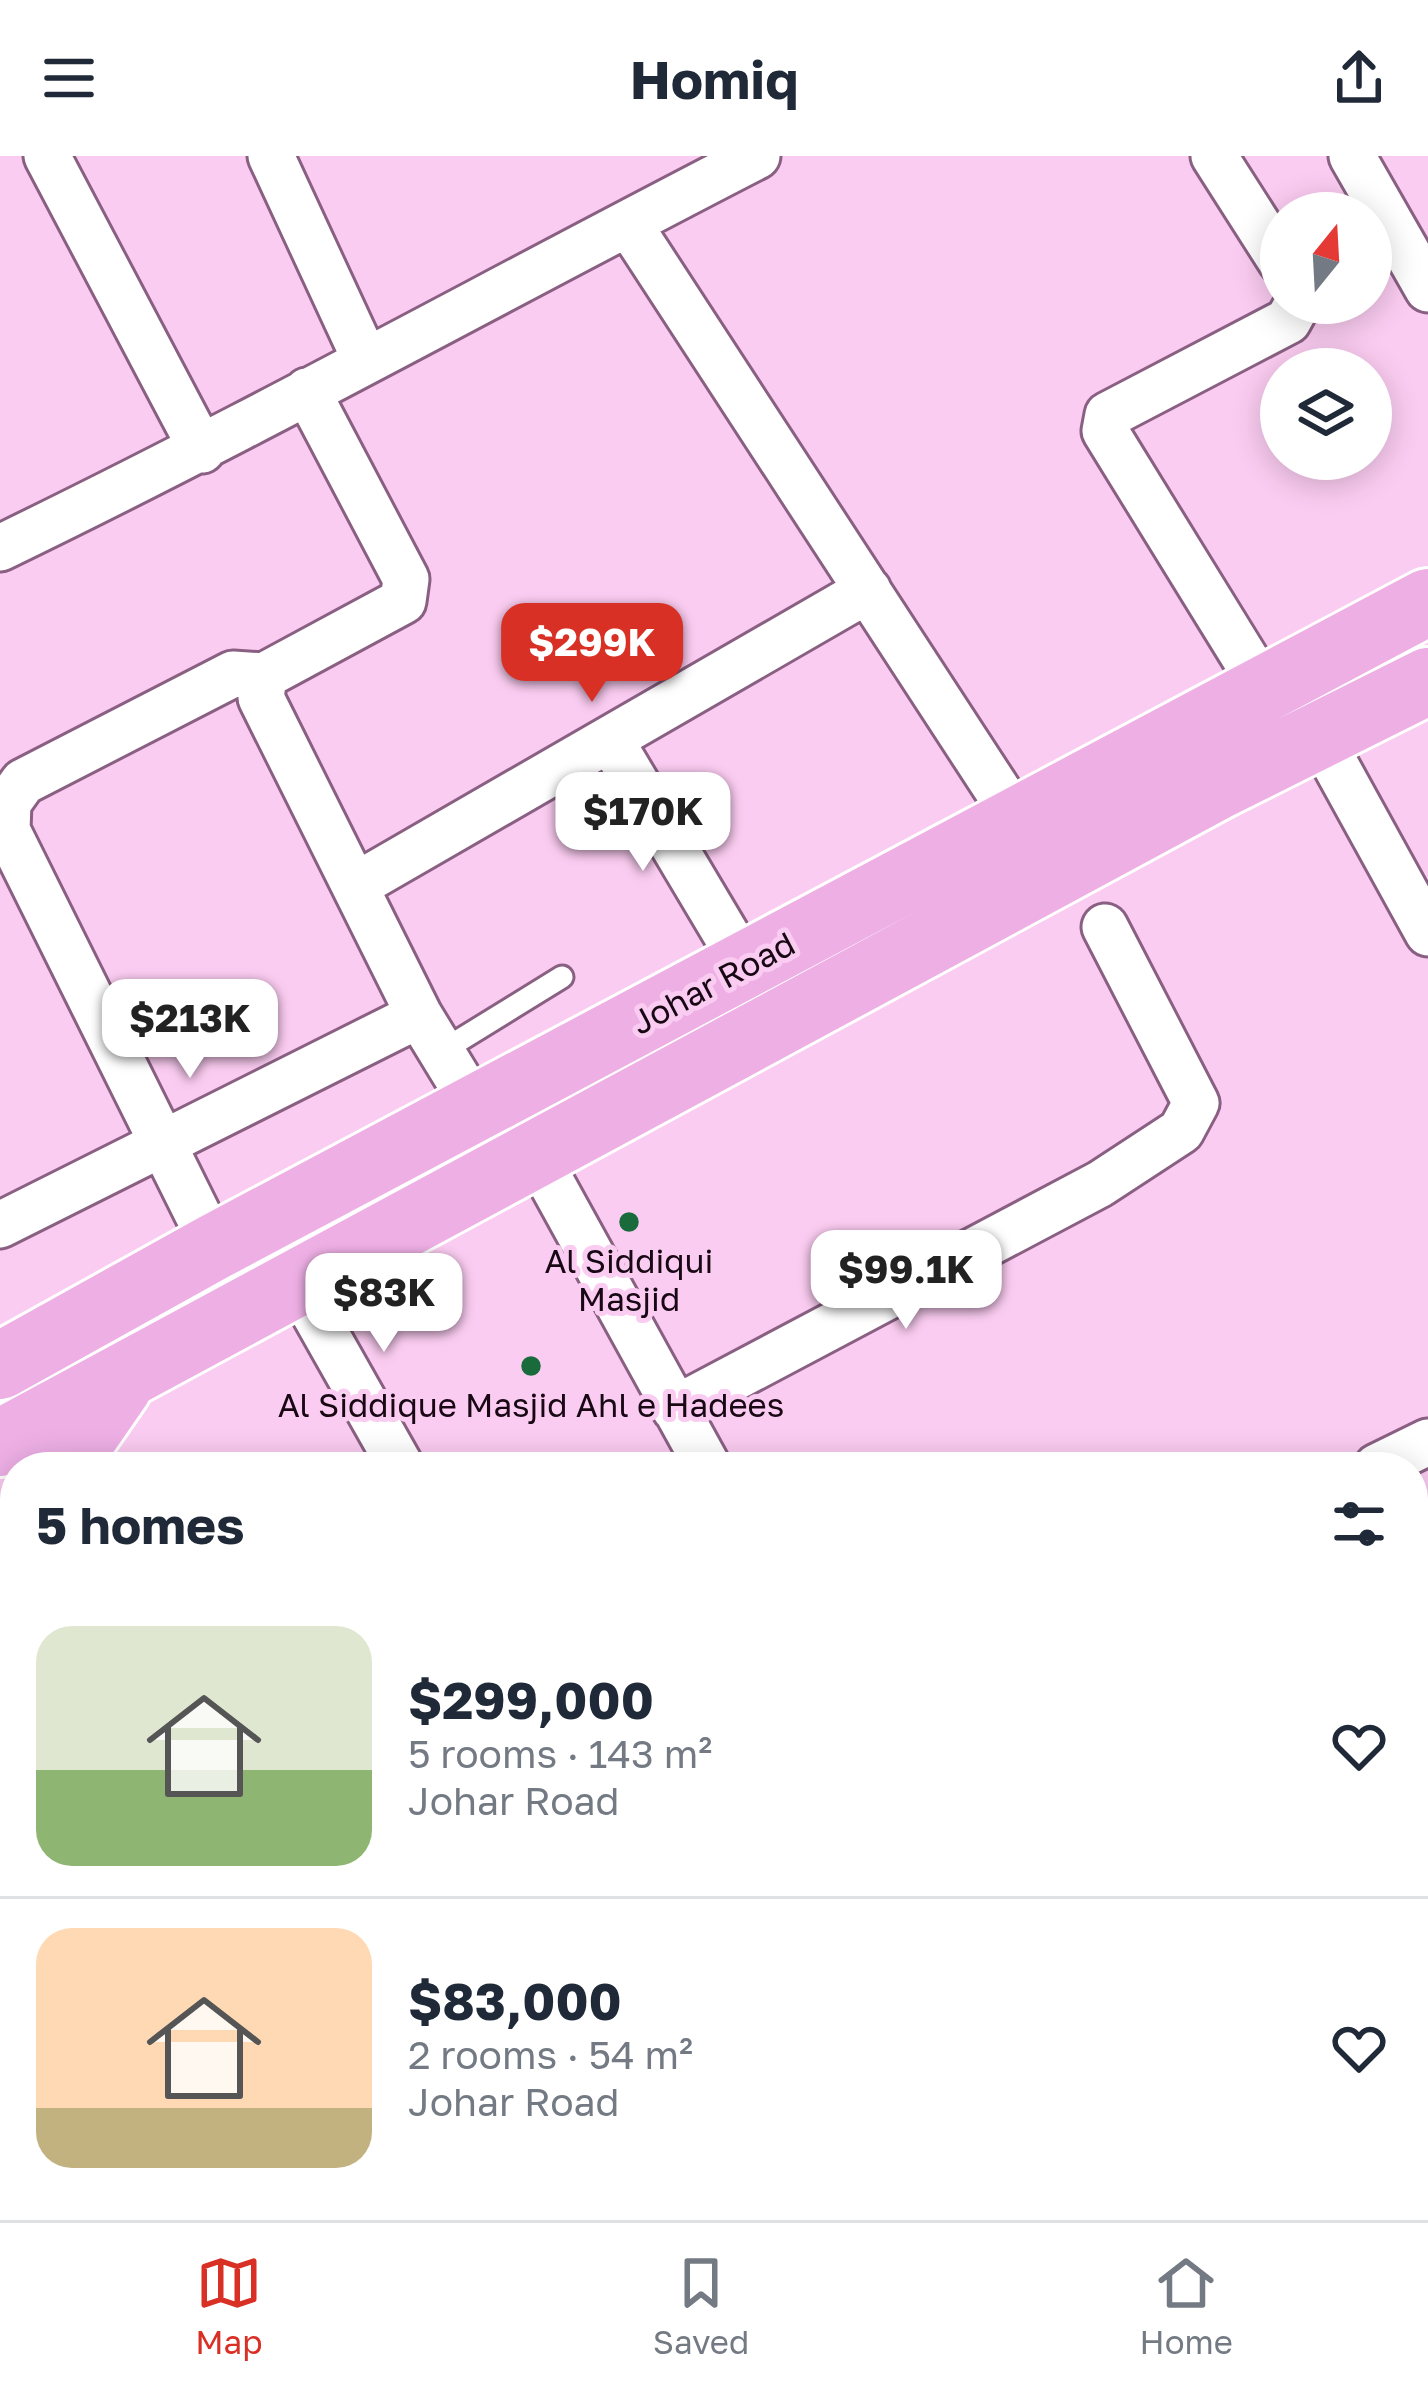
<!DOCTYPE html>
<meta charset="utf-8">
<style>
:root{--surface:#fff;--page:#f6f6f7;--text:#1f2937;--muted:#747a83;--line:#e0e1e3;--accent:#d93025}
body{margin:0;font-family:"Golos Text",sans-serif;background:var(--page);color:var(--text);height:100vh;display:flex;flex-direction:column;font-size:45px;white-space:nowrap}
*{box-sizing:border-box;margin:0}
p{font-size:39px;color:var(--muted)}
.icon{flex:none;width:66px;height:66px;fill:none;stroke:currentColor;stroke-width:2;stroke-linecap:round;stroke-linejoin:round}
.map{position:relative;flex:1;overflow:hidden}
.details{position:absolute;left:0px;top:1296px;width:1428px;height:768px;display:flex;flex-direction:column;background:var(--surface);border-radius:48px 48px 0 0;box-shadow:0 6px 30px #0003}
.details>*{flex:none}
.needle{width:78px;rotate:18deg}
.tools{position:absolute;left:1260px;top:36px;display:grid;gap:24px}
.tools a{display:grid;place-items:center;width:132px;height:132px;border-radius:50%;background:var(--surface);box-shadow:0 6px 30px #0003;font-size:60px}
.price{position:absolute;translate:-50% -102px;padding:0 27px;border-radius:24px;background:#fff;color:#222;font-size:39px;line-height:78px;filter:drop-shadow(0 3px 6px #0008)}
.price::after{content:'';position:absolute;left:50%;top:72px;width:36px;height:27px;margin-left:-18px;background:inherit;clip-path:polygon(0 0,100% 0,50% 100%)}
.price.active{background:var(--accent);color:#fff}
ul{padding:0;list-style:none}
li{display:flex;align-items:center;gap:36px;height:300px;padding:0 36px}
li+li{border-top:3px solid var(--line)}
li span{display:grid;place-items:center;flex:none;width:336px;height:240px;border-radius:36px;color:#555}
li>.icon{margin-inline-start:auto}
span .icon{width:144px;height:144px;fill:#fffc;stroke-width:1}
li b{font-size:51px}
h2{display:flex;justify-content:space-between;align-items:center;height:144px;padding:0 36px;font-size:51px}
header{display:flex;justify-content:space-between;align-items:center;height:156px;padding:0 36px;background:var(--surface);font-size:54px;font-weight:700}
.tab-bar{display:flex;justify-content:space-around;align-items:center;height:168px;border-top:3px solid var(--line);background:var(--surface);font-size:33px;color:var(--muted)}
.tab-bar a{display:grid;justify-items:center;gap:6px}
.tab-bar .active{color:var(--accent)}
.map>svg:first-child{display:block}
</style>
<header><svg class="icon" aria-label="menu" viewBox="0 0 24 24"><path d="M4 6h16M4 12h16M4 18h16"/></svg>Homiq<svg class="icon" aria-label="share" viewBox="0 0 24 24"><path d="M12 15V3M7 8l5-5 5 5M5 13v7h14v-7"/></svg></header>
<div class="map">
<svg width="1428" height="2064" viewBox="0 0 1428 2064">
<rect width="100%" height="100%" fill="#fbccf1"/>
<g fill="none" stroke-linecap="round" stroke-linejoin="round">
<!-- lane casing -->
<g stroke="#896082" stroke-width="27">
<path id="lane" d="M442,895L562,821"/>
</g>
<!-- street casing -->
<g stroke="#896082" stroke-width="51">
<path id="street" d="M47,0L202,294
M271,0L365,203
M1214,0L1281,105
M1352,0L1428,133
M628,67L1017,664
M307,235L406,423L403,445L264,520L261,542L419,859L477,954
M0,392C256,268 504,130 757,0
M1264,533L1105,275L1108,259L1288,165L1298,147
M1320,581L1428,777
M611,585L745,810
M355,730L868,434
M535,997L708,1311
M0,1069L419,859
M214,1091L7,674L8,647L23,626L233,518L264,520
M297,1127L401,1311
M675,1253L1100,1028L1181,975L1196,947L1105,771
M1377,1311L1428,1286
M1413,1528L1428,1520
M1413,1931L1428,1923
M747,2049L755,2064
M445,2064L472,2049
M1165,2064L1193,2049"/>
</g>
<!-- secondary casing -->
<g stroke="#896082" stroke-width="69">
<path id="secondary" d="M0,1656L15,1683
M216,2049L224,2064
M296,2049L305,2064"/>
</g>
<!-- primary casing -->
<g stroke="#fff" stroke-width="72">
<path id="primary" d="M0,1210L214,1091L1428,446
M0,1287L1218,630L1428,525
M63,1311L119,1230
M4,1520L15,1428"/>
</g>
<!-- lane -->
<use href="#lane" stroke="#fff" stroke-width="21"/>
<!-- street -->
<use href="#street" stroke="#fff" stroke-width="45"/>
<!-- secondary -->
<use href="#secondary" stroke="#fff" stroke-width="63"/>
<!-- primary -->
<use href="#primary" stroke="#eeafe5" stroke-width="66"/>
</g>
<!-- markers -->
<g fill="#196b3c" stroke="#fbccf1" stroke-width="4.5">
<circle cx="629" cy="1066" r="12"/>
<circle cx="531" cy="1210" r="12"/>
</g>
<g text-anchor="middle" stroke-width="10" stroke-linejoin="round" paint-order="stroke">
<!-- street labels -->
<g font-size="33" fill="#170814" stroke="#fbccf1">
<text transform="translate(713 827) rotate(-28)" y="12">Johar Road</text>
</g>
<!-- poi labels -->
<g font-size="33" fill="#170814" stroke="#fbccf1">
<text x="629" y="1117">Al Siddiqui<tspan x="629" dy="38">Masjid</tspan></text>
<text x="531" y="1261">Al Siddique Masjid Ahl e Hadees</text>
</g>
</g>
</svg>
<div class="tools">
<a><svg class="needle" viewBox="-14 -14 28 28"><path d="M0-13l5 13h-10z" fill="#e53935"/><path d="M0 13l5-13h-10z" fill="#747a83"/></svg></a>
<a><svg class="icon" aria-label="layers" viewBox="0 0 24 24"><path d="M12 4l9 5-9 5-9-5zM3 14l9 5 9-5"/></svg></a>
</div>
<b class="price active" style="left:592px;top:549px">$299K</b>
<b class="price" style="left:643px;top:718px">$170K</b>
<b class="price" style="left:190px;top:925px">$213K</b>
<b class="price" style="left:906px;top:1176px">$99.1K</b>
<b class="price" style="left:384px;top:1199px">$83K</b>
<section class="details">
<h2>5 homes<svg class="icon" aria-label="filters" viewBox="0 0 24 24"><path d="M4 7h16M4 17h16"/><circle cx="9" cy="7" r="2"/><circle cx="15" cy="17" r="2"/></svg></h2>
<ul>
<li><span style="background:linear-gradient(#dfe7d0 60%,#8fb573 0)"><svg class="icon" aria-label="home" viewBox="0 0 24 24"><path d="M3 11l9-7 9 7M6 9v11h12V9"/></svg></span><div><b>$299,000</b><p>5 rooms · 143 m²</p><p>Johar Road</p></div><svg class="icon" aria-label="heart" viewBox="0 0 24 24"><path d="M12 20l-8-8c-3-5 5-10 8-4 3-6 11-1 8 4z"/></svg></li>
<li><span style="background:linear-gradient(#ffd9b3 75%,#c2b280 0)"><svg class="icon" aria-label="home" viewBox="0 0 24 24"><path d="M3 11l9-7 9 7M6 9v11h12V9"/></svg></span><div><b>$83,000</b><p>2 rooms · 54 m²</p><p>Johar Road</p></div><svg class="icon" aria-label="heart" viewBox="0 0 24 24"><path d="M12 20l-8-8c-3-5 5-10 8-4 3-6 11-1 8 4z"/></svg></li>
</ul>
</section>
</div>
<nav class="tab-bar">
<a class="active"><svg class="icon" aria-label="map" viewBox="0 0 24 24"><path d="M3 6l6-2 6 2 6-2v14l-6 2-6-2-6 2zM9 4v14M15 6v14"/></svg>Map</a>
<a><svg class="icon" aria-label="saved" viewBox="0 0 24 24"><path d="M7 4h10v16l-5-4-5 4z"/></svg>Saved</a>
<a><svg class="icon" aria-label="home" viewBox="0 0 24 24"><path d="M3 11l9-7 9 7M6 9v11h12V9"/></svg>Home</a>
</nav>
